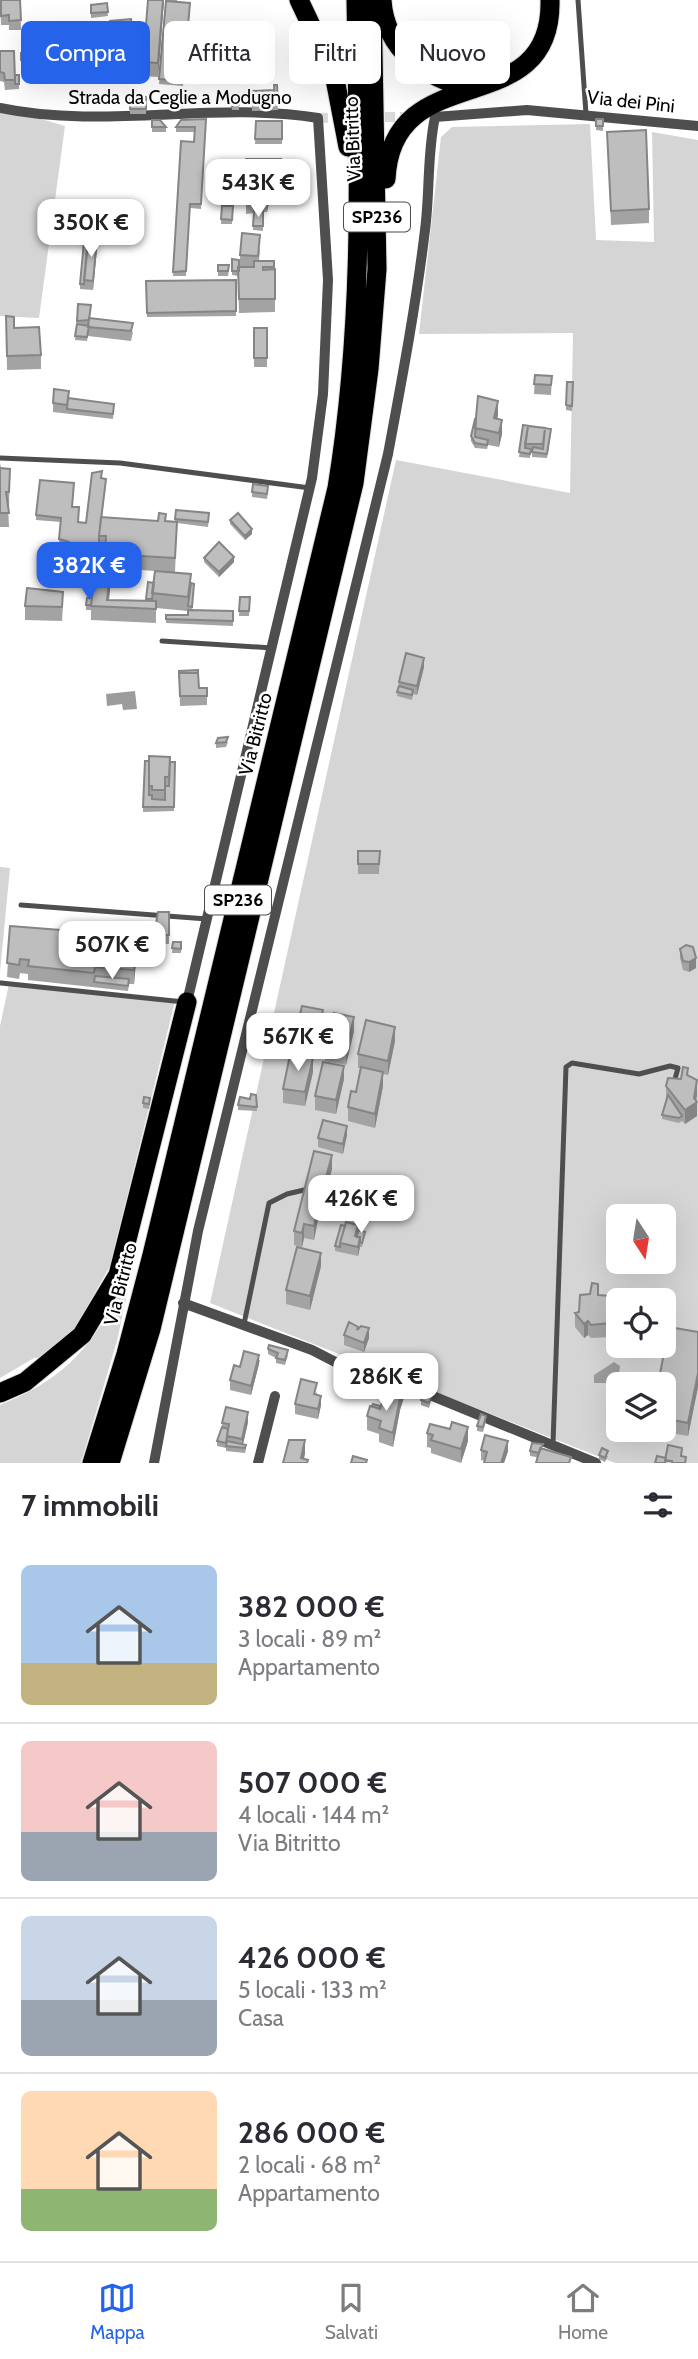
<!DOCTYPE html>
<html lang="it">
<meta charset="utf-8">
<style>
:root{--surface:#fff;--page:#f2f2f3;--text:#2b2b33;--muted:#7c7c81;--line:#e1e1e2;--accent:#2563eb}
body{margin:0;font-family:Cabin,sans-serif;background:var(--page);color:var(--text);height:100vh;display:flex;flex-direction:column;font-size:26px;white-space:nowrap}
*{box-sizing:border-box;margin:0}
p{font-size:23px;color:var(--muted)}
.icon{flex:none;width:38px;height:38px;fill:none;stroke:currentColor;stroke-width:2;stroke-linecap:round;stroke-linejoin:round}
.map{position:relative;height:1463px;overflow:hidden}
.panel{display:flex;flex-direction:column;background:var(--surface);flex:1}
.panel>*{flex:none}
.hud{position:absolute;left:21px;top:21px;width:656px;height:63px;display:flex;gap:14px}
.needle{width:46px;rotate:168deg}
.tools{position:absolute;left:606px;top:1204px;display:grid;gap:14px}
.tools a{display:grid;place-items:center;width:70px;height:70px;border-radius:10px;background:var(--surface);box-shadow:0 7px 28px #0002;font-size:35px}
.price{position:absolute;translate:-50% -60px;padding:0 16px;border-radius:14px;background:#fff;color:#222;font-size:23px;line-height:46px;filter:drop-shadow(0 2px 4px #0008)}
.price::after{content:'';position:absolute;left:50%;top:42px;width:21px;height:16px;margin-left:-10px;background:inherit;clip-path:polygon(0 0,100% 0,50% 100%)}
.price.current{background:var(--accent);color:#fff}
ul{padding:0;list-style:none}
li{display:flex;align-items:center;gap:21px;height:175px;padding:0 21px}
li+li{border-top:2px solid var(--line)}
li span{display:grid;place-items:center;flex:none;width:196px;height:140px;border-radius:10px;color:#555}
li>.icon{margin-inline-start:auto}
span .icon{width:84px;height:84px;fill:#fffc;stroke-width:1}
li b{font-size:30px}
h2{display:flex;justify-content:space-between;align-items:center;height:84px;padding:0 21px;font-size:30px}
.chip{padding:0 24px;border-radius:10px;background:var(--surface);box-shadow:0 7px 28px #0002;font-size:24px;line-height:63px}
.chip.current{background:var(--accent);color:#fff}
.tab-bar{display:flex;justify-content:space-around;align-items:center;height:98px;border-top:2px solid var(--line);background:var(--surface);font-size:19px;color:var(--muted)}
.tab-bar a{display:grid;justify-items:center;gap:4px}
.tab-bar .current{color:var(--accent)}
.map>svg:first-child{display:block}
</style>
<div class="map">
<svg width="698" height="1463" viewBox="0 0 698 1463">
<rect width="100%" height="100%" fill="#fff"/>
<!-- green -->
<path fill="#d5d5d5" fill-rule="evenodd" d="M0,107L65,126L39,318L0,316Z
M590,124L596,240L654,242L652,132L698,140V1463H615L210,1303L396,460L570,493L573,333L419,334L441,137L452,127ZM618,1216H663V1262H618ZM618,1300H663V1346H618ZM618,1384H663V1430H618Z
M0,867L10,868L0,972Z
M9,984L175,1001L110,1266L71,1335L52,1357L34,1358L0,1378V1026Z
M133,1266L117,1341L81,1463H0V1405C75,1375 99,1336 133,1266Z"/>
<!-- water -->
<path fill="#9c9c9c" d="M135,691L137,709L123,710L122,704L107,706L106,694Z
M614,1362L620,1366L619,1375L607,1383H594V1375Z"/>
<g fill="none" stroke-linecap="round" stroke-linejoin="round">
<!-- street-tunnel -->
<path stroke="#d9d9d9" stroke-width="10" stroke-dasharray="10 5" stroke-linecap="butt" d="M370,117H414
M318,118L347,117"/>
<!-- highway casing -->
<g stroke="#dbdbdb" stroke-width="21">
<path id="highway" d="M299,0L334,74L348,147
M382,0C385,51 427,79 473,89
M386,179C392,54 553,125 550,0
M0,1393L25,1382L82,1335L118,1275L187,1002
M92,1463L126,1354L152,1255L337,488C364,322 359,167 356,0
M110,1463L151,1329L354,483L369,369L377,269L372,0"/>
</g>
<!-- lane -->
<path stroke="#4e4e4e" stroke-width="5" d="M578,0L586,114
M0,458L120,463L310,488
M162,641L272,648
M21,905L207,919
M1,983L184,1002
M244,1324L269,1203L287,1194L304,1190
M553,1444L566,1067L572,1063L639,1074L670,1066L678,1068L675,1079"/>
<!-- street -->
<path stroke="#4e4e4e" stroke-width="10" d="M0,108C104,130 214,101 318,118L328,280L323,394L312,478L187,1002
M183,1303L312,1350L347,1368L435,1397L596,1463
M154,1463L198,1231L388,454C402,379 416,305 425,230C430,192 427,154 435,117L527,110L698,126
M258,1463L275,1396"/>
<!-- highway -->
<use href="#highway" stroke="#000" stroke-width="19"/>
</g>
<!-- wall -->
<path fill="#a3a3a3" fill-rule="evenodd" d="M0,0H20L21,30H9V25H1Z
M148,0H164L158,77L143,76V62Z
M166,0H177V2L190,8L183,86L159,84Z
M107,3L108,16L91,18V5Z
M131,19L132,30H110V21Z
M110,46H115L117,68H112Z
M0,51L15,75L19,84V89L5,90L4,82L0,81Z
M21,53H26L27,64L21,65Z
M277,85L278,110L252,111V91L274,90Z
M238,93L239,110H232L231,94Z
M130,97H146V114H130Z
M206,119L201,209L190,208L186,276H173L181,141L194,142L195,132H176V127Z
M596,119H603V131L596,130Z
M152,120L166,127V132H152Z
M256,121H282V144H255Z
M607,132L649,209V223L611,225Z
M246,159H281V192L271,191L267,212H263V231L253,230L254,213L246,214Z
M222,206H233L232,224H221Z
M97,248L93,290L80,289V284Z
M260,249L259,261H274V269H275V312L239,313L238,276L232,275V259L240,267V255Z
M218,265L229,270L228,276H218Z
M236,280V316L147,317L146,281Z
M78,304L90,319L133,332L131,341L88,336V335L87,341L75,340Z
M6,316L14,328L41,355V369L7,370Z
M254,328H267V367H254Z
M535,375L552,376L551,395L534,394Z
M567,382H573L572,411L566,410Z
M69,398L114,404L113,419L53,412V403Z
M498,415L497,419L502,434L499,447L488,445L487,449L475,448L471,441V436L475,419Z
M523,425L551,433L547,458L532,457V453H530V458L519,457Z
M0,463L1,468L10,469L9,506H8L9,527H0Z
M102,478L106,483L102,517L175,522L176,510L209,513L208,527L177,523L175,572L191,583L194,589L192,610L233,611V626L166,623V615H188V611L156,608V623L91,620V610H86V605L92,598L97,549L86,548L85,567L71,565L70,572H66L68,547L59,544L61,522L36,520V515L72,507L78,522L86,523ZM112,568L155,571L154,583L148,582L146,601L109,600Z
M268,491L267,499L252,497V492Z
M230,520L252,534L245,540L230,524Z
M204,558L234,562L219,577L204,562Z
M240,597H250L249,616H239Z
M63,605L62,621L25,620V606Z
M424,667L417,695L413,694L412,700L397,696L399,682Z
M179,671L199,688H207V705L180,706Z
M228,742L226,747L216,748V743Z
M145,761L175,762L174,811L143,812Z
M358,851H380L379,874H358Z
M169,912V944H158V938H155V929Z
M10,926L137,950L134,984H129L128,991L28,980V974L20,973L19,979L7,977Z
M173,942H181V953H172Z
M680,949L696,968L689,972L683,970L680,958Z
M323,1024L315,1059L313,1058V1072L305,1106L283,1103V1089L308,1057L294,1054V1040Z
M354,1031L346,1065L325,1061V1047Z
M395,1041L388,1075L383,1074V1086L375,1128L348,1121V1107L356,1092L360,1068H358V1054Z
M688,1076L697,1094L696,1101L697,1116L685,1124L682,1121L679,1123L662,1119V1115L666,1100V1086Z
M344,1079L336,1114L315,1110V1096Z
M256,1095L257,1111L238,1110V1105L250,1099Z
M143,1103H150L149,1109L143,1108Z
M347,1135L343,1154L318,1147V1138Z
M314,1151L332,1169L325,1195L321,1194L318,1207V1220L314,1240L304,1238L302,1247L294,1245V1231Z
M355,1188L376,1193L369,1221L353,1217L356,1201H354Z
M351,1190L344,1218L336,1216V1211Z
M663,1218L673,1229V1233L663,1231Z
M358,1230L365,1236L362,1247H360L358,1256L335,1251V1246Z
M321,1266L310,1310L286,1304V1290Z
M598,1295L612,1310L610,1337L591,1338L588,1335L584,1338L575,1327V1313L579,1312Z
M358,1329L369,1338L364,1352L344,1345V1335Z
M698,1332V1387L688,1436L653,1430H663V1384Z
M268,1349L288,1355L285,1365L276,1363V1358L268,1354Z
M244,1351L260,1360L251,1395L230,1390V1380L240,1367Z
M317,1392L316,1395L321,1405L318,1419L295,1414V1404Z
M404,1397L400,1410L393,1447L379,1442V1434L367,1430V1416Z
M421,1400L431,1401L429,1408L421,1405Z
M486,1421L483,1432L477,1431V1426Z
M248,1422L243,1444L246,1449L245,1453L226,1451V1448L217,1446V1441L222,1427V1423Z
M427,1433L468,1441L461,1463L431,1453V1448L427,1447Z
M542,1449L571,1463L530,1456V1451Z
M481,1450L508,1451L504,1463H484L485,1461L481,1460Z
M599,1455L608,1456L605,1462L599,1459Z"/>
<!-- shaded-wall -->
<path fill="#858585" d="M163,0H164L158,77V63Z
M271,177V191L267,212V198Z
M97,238V248L93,290V281Z
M498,401V415L494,432V418Z
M502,420V434L499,447V433Z
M252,529V534L245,540V536Z
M112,556V570L108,607L107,600Z
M234,557V562L219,577V572Z
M424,657V667L417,695V686Z
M137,936V950L134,984V970Z
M696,958V968L689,972V962Z
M323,1010V1024L315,1059V1045Z
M354,1017V1031L346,1065V1051Z
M395,1027V1041L388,1075V1061Z
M313,1058V1072L305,1106V1092Z
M344,1066V1079L336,1114V1100Z
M383,1072V1086L375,1128V1114Z
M697,1080V1094L696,1102H697V1116L685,1124V1110L694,1098Z
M347,1126V1135L343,1154V1144Z
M332,1155V1169L325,1195V1181Z
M321,1180V1194L318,1207V1220L314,1240V1226L320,1194Z
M314,1183V1197L310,1213L309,1204Z
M376,1184V1193L369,1221V1211Z
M351,1185V1190L344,1218V1213Z
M304,1224V1238L302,1247V1233Z
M360,1237V1247L358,1256V1247Z
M321,1253V1266L310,1310V1296Z
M612,1296V1310L610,1337V1323Z
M588,1321V1335L584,1338V1324Z
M369,1328V1338L364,1352V1343Z
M259,1355V1364L251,1395V1386Z
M698,1373V1387L688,1436V1423Z
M404,1393V1397L400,1410L393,1447V1433L400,1398Z
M321,1396V1405L318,1419V1409Z
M248,1412V1422L242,1449V1439Z
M468,1427V1441L461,1463V1449Z
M305,1440V1454L303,1463L301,1458Z
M508,1441V1451L504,1463H501Z"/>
<!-- building -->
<path fill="#bebebe" stroke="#858585" stroke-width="2" d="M1,0H20L21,20L9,21V15L1,16Z
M148,0H163L158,63L143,62Z
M166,1L190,3L183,81L159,79Z
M107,3L108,12L91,13V5Z
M131,19L132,26L110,25V21Z
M110,46H115L117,63H112Z
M0,51H14L15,80H5L4,73L0,72Z
M21,53H26L27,60H21Z
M15,75H19V84H15Z
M274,85H277L278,105H275Z
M274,90L275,101H252V91Z
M238,93L239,105L232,106L231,94Z
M130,97H146V109H130Z
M206,119L201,204H190L186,271L173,272L181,141L194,142L195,127H176L181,120Z
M596,119H603V126H596Z
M152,120H160L166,127H152Z
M256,121H282V139H255Z
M646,130L649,209L611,211L607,132Z
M246,159H281V178L271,177L267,198L246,200Z
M222,206H233L232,220L221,219Z
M254,211H263V226H253Z
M242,233L260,235L258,256L240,255Z
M88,237L97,238L93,281L84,280Z
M84,242H88L84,284H80Z
M232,259L239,260V271H232Z
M254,261H274V267H263V270L275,269V299H239L238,267H254Z
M218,265H229L228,271H218Z
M236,280V311L147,313L146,281Z
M78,304L91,305L89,320L77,321Z
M6,316L14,317V328L39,327L41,355L7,356Z
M89,318L133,323L131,331L88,327Z
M77,324L89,326L87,337L75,336Z
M254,328H267V358H254Z
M535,375L552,376L551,385L534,384Z
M567,382H573L572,406L566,405Z
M54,389L69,391L67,405L53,403Z
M478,396L498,401L494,418L502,420L499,433L475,428Z
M68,398L114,404L113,414L67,409Z
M475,419H476L475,437L488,440L487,445L475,443L471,436Z
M523,425L551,429L547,454L532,452L533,447L543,449L545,428L528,426L525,448L531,449L530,454L519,452Z
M528,426L545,428L543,444H525Z
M0,468L10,469L9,492H6L9,513H0Z
M102,471L101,478L106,479L99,536V545L86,544L85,562L71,561L70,567H66L69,542L59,539L61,518L36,515L40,480L74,483L72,507H79L78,522L86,523L92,473Z
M253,484L268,486L267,494L252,492Z
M176,510L209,513L208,522L175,519Z
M159,513L166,514L165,521L177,522L175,558L105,554L106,536H99L101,517L158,521Z
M238,513L252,529L245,536L230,520Z
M219,542L234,557L219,572L204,558Z
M97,545H105V556L97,555Z
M97,555L112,556L107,600L156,601V609L91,606Z
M155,571L191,574L188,597L152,593Z
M148,582L154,583L152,599H146Z
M191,583L194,584L192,607L188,606Z
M27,588L63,592L62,607L25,606Z
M240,597H250L249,611H239Z
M87,598H92L91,605H86Z
M188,610L233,611V621L166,619V615H188Z
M406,653L424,658L417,686L399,682Z
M198,670V673H179V678V671Z
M179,673H198L199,688H207V696H180Z
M399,686L413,690L412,695L397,692Z
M228,737L226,742L216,743L218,738Z
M149,756L170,757L169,777H165V790H152V786H149Z
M145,761H149V795H152V799L165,800V786H169L170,762H175L174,807H143Z
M358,851H380L379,864H358Z
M158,912H169V935H158V928L155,929Z
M10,926L137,936L134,970L95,967L94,973L28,966L29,960L20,959L19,965L7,963Z
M173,942H181V949L172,948Z
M686,945L693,947L696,958L689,962L683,961L680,949Z
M95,976L129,979L128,986L94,982Z
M302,1006L323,1010L315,1045L294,1040Z
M334,1013L354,1017L346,1051L325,1047Z
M366,1020L395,1027L388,1061L358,1054Z
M290,1055L313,1058L305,1092L283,1089Z
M323,1062L344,1066L336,1100L315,1096Z
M361,1067L383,1072L375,1114L348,1107L351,1091L356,1092Z
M683,1067L688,1068L687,1075L697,1080L694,1098L697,1102L685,1110L666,1086L668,1078L681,1079Z
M251,1094L256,1095L257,1107L238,1105L240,1097L250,1099Z
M668,1095L682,1116L679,1118L662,1115Z
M144,1097L150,1098L149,1104L143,1103Z
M323,1120L347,1126L343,1144L318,1138Z
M314,1151L332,1155L325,1181L321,1180L320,1185L314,1183L309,1204L318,1206L314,1226L304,1224L302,1233L294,1231Z
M357,1179L376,1184L369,1211L360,1209L365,1190L355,1188Z
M344,1183L351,1185L344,1213L336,1211Z
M314,1192L320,1194L318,1206L311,1204Z
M355,1192L364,1195L360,1209V1214L353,1212L357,1197L354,1196Z
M663,1218L665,1219L673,1229L663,1227Z
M346,1222L358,1225L355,1236L360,1237L358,1247L340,1243Z
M341,1225L345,1226L340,1243V1247L335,1246Z
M358,1230L365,1232L362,1243L360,1242V1237H357Z
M297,1247L321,1253L310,1296L286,1290Z
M592,1283L598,1284V1295L612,1296L610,1323L591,1325L588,1321L584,1324L575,1313L579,1312L580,1295L590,1294Z
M349,1322L358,1327L357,1330L361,1326L369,1328L364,1343L344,1335Z
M669,1327L698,1332V1373L688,1423L663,1418V1384H658Z
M269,1345L288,1350L285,1360L276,1358L278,1353L268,1349Z
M244,1351L259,1355L251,1386L230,1380L234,1365L240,1367Z
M301,1379L317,1383L314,1394L321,1396L318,1409L295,1404Z
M390,1388L404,1393L400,1406V1398L388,1394Z
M385,1393L400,1398L393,1433L379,1428L381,1421L367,1416L370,1406L380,1409Z
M424,1394L431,1396L429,1403L421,1400Z
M373,1404L380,1406V1409L372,1406Z
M226,1407L248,1412L242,1439L227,1436L229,1424L222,1423Z
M481,1414L486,1416L483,1427L477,1426Z
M452,1422L468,1427L461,1449L431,1440L433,1435L427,1433L430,1424L450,1429Z
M222,1427L228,1429L226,1443L217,1441Z
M485,1435L508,1441L501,1463H484L487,1452L481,1450Z
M289,1440H305L301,1458L308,1460L307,1463H283Z
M227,1441L246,1445L245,1448L226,1446Z
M532,1443L543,1444L539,1453L530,1451Z
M668,1445L682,1448L681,1456L686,1457L685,1463H672V1461L665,1460Z
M540,1448L571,1457L569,1463H536Z
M602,1448L608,1451L605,1458L599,1455Z
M353,1456L367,1460L366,1463H351Z
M657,1456L666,1458L665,1463H655Z"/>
<g text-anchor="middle" stroke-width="5" stroke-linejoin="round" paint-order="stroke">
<!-- shield labels -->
<g fill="#fff" stroke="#4c4c4c" stroke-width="2">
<rect x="344" y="202.5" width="66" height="29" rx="5"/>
<rect x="205" y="885.5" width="66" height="29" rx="5"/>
</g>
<g font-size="18" font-weight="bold" fill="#000">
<text x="377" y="223">SP236</text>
<text x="238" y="906">SP236</text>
</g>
<!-- street labels -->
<g font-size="19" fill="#000" stroke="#fff">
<text x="180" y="104">Strada da Ceglie a Modugno</text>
<text transform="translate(631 101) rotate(6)" y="7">Via dei Pini</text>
<text transform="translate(352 139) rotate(-92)" y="7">Via Bitritto</text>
<text transform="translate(255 734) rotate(-76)" y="7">Via Bitritto</text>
<text transform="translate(120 1284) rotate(-76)" y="7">Via Bitritto</text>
</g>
</g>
</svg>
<div class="tools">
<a><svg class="needle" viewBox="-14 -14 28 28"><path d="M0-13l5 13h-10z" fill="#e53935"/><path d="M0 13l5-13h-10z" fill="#7c7c81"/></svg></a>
<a><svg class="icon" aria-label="locate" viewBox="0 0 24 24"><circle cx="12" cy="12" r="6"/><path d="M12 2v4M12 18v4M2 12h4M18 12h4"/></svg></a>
<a><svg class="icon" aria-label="layers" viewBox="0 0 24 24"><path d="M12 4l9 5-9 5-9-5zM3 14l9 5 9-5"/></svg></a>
</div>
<b class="price" style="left:258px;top:219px">543K €</b>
<b class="price" style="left:91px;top:259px">350K €</b>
<b class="price current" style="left:89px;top:602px">382K €</b>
<b class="price" style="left:112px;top:981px">507K €</b>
<b class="price" style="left:298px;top:1073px">567K €</b>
<b class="price" style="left:361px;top:1235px">426K €</b>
<b class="price" style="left:386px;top:1413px">286K €</b>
<div class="hud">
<a class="chip current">Compra</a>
<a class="chip">Affitta</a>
<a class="chip">Filtri</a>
<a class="chip">Nuovo</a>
</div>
</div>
<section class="panel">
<h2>7 immobili<svg class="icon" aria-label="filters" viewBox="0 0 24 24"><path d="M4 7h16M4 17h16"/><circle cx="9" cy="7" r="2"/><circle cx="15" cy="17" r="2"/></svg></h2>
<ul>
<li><span style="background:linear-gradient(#a9c7e8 70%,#c2b280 0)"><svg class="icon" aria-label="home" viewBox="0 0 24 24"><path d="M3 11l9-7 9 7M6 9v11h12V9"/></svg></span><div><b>382 000 €</b><p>3 locali · 89 m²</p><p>Appartamento</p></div></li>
<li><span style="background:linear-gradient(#f6c9c9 65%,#9aa5b1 0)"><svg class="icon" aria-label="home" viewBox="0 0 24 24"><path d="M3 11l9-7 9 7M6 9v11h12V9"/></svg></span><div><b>507 000 €</b><p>4 locali · 144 m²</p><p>Via Bitritto</p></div></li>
<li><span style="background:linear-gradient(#c9d6e8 60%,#9aa5b1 0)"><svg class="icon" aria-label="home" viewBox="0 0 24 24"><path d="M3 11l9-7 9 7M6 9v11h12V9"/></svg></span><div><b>426 000 €</b><p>5 locali · 133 m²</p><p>Casa</p></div></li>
<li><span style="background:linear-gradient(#ffd9b3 70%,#8fb573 0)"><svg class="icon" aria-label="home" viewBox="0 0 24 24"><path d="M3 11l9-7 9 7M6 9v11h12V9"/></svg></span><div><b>286 000 €</b><p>2 locali · 68 m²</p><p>Appartamento</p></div></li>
</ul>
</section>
<nav class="tab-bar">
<a class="current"><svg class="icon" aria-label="map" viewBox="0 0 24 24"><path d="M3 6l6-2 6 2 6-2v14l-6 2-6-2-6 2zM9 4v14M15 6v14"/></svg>Mappa</a>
<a><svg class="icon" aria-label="saved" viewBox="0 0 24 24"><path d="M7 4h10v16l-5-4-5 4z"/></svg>Salvati</a>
<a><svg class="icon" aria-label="home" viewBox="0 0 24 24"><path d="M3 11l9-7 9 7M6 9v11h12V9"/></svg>Home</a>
</nav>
